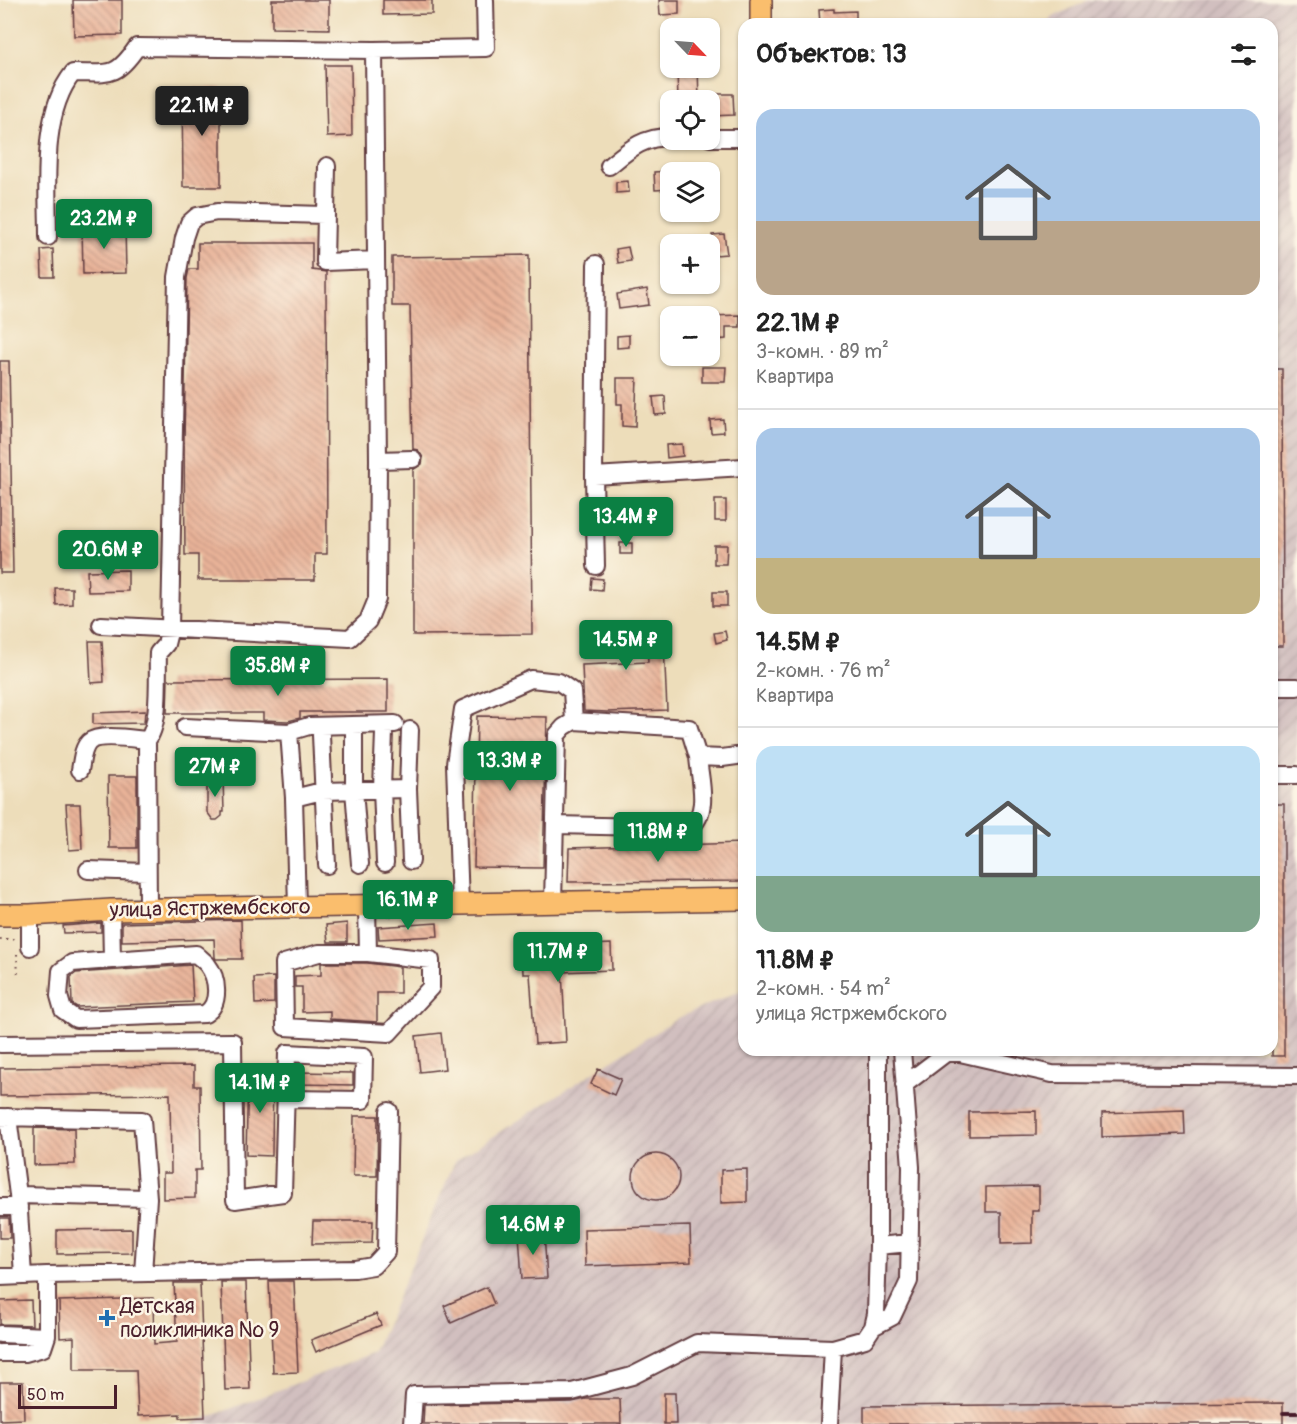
<!DOCTYPE html>
<html lang="ru">
<meta charset="utf-8">
<style>
:root{--surface:#fff;--page:#f2f2f2;--text:#222;--muted:#767676;--line:#e0e0e0;--accent:#0b8043}
body{margin:0;font-family:Pangolin,sans-serif;background:var(--page);color:var(--text);height:100vh;display:flex;flex-direction:column;font-size:22px;white-space:nowrap}
*{box-sizing:border-box;margin:0}
p{font-size:20px;color:var(--muted)}
.icon{flex:none;width:33px;height:33px;fill:none;stroke:currentColor;stroke-width:2;stroke-linecap:round;stroke-linejoin:round}
.map{position:relative;flex:1;overflow:hidden}
.details{position:absolute;left:738px;top:18px;width:540px;height:1038px;display:flex;flex-direction:column;background:var(--surface);border-radius:18px;box-shadow:0 2px 4px #0004}
.details>*{flex:none}
.needle{width:39px;rotate:115deg}
.fabs{position:absolute;left:660px;top:18px;display:grid;gap:12px}
.fabs a{display:grid;place-items:center;width:60px;height:60px;border-radius:12px;background:var(--surface);box-shadow:0 2px 4px #0004;font-size:30px}
.scale{position:absolute;left:18px;bottom:15px;width:99px;box-sizing:border-box;padding-left:6px;border:3px solid #4a1f2b;border-top:0;font-size:16px;line-height:21px;white-space:nowrap;color:#4a1f2b;-webkit-text-stroke:4px #fcf5e5;paint-order:stroke}
.price{position:absolute;translate:-50% -51px;padding:0 14px;border-radius:6px;background:var(--accent);color:#fff;font-size:20px;line-height:39px;filter:drop-shadow(0 2px 3px #0008)}
.price::after{content:'';position:absolute;left:50%;top:36px;width:18px;height:14px;margin-left:-9px;background:inherit;clip-path:polygon(0 0,100% 0,50% 100%)}
.price.active{background:#222;color:#fff}
ul{padding:0;list-style:none}
li{display:grid;align-content:center;gap:12px;height:318px;padding:0 18px}
li+li{border-top:2px solid var(--line)}
li span{display:grid;place-items:center;height:186px;border-radius:18px;color:#555}
li>.icon{margin-inline-start:auto}
span .icon{width:108px;height:108px;fill:#fffc;stroke-width:1}
li b{font-size:26px}
h2{display:flex;justify-content:space-between;align-items:center;height:72px;padding:0 18px;font-size:26px}
.map>svg:first-child{display:block}
</style>
<div class="map">
<svg width="1297" height="1424" viewBox="0 0 1297 1424">
<defs>
<pattern id="industrial-furrows" width="10" height="10" patternUnits="userSpaceOnUse" patternTransform="scale(1.5)"><rect width="10" height="10" fill="#d1bfbf"/><path d="M-1 1l2-2M0 10L10 0M9 11l2-2" fill="none" stroke="#b5a4a4"/></pattern>
<pattern id="building-back-hatch" width="6" height="6" patternUnits="userSpaceOnUse" patternTransform="scale(1.5)"><rect width="6" height="6" fill="#e9b399"/><path d="M-1 5l2 2M0 0l6 6M5-1l2 2" fill="none" stroke="#bf917d"/></pattern>
</defs>
<rect width="100%" height="100%" fill="#fcf5e5"/>
<filter id="ink" filterUnits="userSpaceOnUse"><feTurbulence type="fractalNoise" baseFrequency=".0167" numOctaves="2"/><feDisplacementMap in="SourceGraphic" scale="12" xChannelSelector="R" yChannelSelector="G"/><feConvolveMatrix kernelMatrix="1 2 1 2 8 2 1 2 1" color-interpolation-filters="sRGB"/></filter>
<filter id="wash" filterUnits="userSpaceOnUse"><feTurbulence type="fractalNoise" baseFrequency=".008" numOctaves="4" result="noise"/><feDisplacementMap in="SourceGraphic" scale="24" xChannelSelector="R" yChannelSelector="G"/><feGaussianBlur stdDeviation="1.35" result="paint"/><feColorMatrix in="noise" values="0 0 0 0 0 0 0 0 0 0 0 0 0 0 0 0 0 1.4 0 .05"/><feComposite in="paint" operator="in"/></filter>
<g filter="url(#wash)">
<rect width="100%" height="100%" fill="#edddba"/>
<!-- industrial -->
<path fill="url(#industrial-furrows)" d="M1089,0H1297V1424H191L374,1353L455,1161L678,1018L744,989V1050H1272V24H1047L1053,17Z"/>
<g id="blocks">
<!-- building -->
<path fill="url(#building-back-hatch)" d="M73,0H122V35L74,36Z
M272,0H329V29L272,28Z
M383,0H432V14L383,15Z
M659,0H679V14L660,15Z
M834,9V12L856,11V24H820L819,10Z
M325,65H351L352,136L327,137Z
M677,68H698L699,100H678Z
M182,88H221V187H183Z
M710,94H733L734,115L710,116Z
M669,171L670,189L655,190L654,172Z
M628,181L629,192L616,193V182Z
M82,226H125L126,273L83,274Z
M724,234L727,254L715,255L712,235Z
M198,243H312V270L326,272L327,554H315V580H198V555H185L184,440L187,278L189,269H198Z
M628,247L631,261L618,263L616,249Z
M53,249L54,277H42L41,250Z
M529,255L532,634L413,635V470L422,464L423,458L418,450L413,449L410,306H392V257Z
M647,289L649,305L619,309L617,294Z
M740,315V327H726V339L713,340L710,316Z
M629,335V347L617,348V336Z
M0,361H9L13,573H0Z
M702,367H726L725,382H702Z
M1272,369H1282L1283,646H1272Z
M617,378H637L635,427L622,426V404H617Z
M665,396L666,414L655,415L653,397Z
M723,419L724,432L711,433L710,420Z
M682,444L683,456L667,458L666,445Z
M633,500L635,518L622,519L620,501Z
M715,500H726V521H715Z
M620,543H632V554H620Z
M714,545H727L726,564H714Z
M128,570V591L88,592L87,571Z
M592,578L603,579L602,590L591,589Z
M55,588H72V604L56,605Z
M713,592H727V606H713Z
M668,625V645H664L667,710L607,712L584,711L582,665L648,662L647,645L581,646V626Z
M725,631L727,640L716,643L714,633Z
M89,641H102L104,682L91,683Z
M388,679V712H300V718L288,721L263,720V713H167L168,680Z
M145,711L144,723L93,724V713Z
M477,716L547,717L543,868L474,867Z
M108,776H137V848H109Z
M207,778H223L224,812H222V816L217,820H213L207,812Z
M66,804H80L82,849L69,850Z
M1272,804H1284V1056H1272Z
M744,843V881L568,882L569,848Z
M241,920L242,959H216L215,957L214,939L122,941V923Z
M101,923V932L64,933L63,926Z
M347,923V942H328L326,925Z
M437,923L438,936L379,939L378,927Z
M611,944L612,970L562,972L566,1042L535,1044L530,974H523L522,948Z
M321,963H367L400,967V993H377V1022L330,1019V1011L302,1012V987H295V976L321,975Z
M191,965L193,1002L77,1007L72,1004L71,977L76,973Z
M274,977V1003L255,1004L254,978Z
M441,1033L445,1069L420,1072L416,1036Z
M194,1066V1086H200L201,1170H195V1198L163,1199V1173H171L170,1094L0,1096V1068Z
M598,1069L621,1079L614,1095L591,1084Z
M248,1071H273L272,1156L246,1155Z
M297,1072L353,1073V1085L297,1084Z
M1184,1110L1185,1134L1102,1137V1113Z
M1036,1111V1135L969,1136V1112Z
M354,1116H378L377,1176H353Z
M34,1128L74,1129L75,1164L34,1165Z
M633 1177a23 23 0 1 1 46 0a23 23 0 1 1-46 0Z
M747,1169V1202L721,1203V1170Z
M1039,1186V1211H1032V1243L1001,1244V1212H986V1187Z
M0,1218H9L10,1238H0Z
M313,1221H373L372,1243L312,1244Z
M690,1226L691,1262L585,1266L584,1229Z
M132,1229V1253L57,1254V1230Z
M544,1233L547,1278L522,1279L519,1234Z
M269,1281H294L298,1372L273,1373Z
M221,1282H246L250,1389L225,1390Z
M174,1283H200L205,1417L180,1418V1414L138,1416L136,1370H74V1337L60,1338L59,1301L153,1298L154,1344L177,1342Z
M487,1287L494,1304L451,1323L444,1306Z
M31,1300L32,1325L0,1324V1301Z
M376,1314L381,1325L316,1352L311,1340Z
M0,1382H23L24,1419L0,1420Z
M664,1393H675L676,1424H664Z
M586,1399H620L621,1424H423L424,1405L572,1402Z
M1283,1403V1424H864V1406Z"/>
</g>
</g>
<g filter="url(#ink)">
<use href="#blocks" fill-opacity="0" stroke="#623c40" stroke-width="1.5"/>
<g fill="none" stroke-linecap="round" stroke-linejoin="round">
<!-- minor casing -->
<g stroke="#623c40" stroke-width="20">
<path id="minor" d="M710,138H744
M327,166L325,262L376,260
M609,166C630,149 643,137 670,137
M48,237C48,187 40,114 73,73C109,73 115,79 137,47L374,50L486,48L485,0
M596,264L594,476L596,566
M378,460L413,459
M594,476L744,467
M101,625L350,638L368,621L377,599L378,460L374,50
M1272,687H1297
M185,727L289,732L294,798L297,907
M354,730V790L360,864
M410,730L408,789L411,861
M289,732L309,726L395,724
M384,732L382,789L385,863
M321,735L327,865
M147,740C161,725 157,674 158,653L166,644L170,628L177,277L184,238L189,223L197,216L217,212L324,215
M80,770C82,761 82,749 89,742C99,733 134,739 147,740L148,910
M1272,775H1297
M294,798L322,791L408,789
M556,825L690,828C710,811 700,782 698,757
M88,870L147,872
M553,903L557,735L564,727L574,721L689,728L698,757L722,758L744,755
M460,904L455,764L463,709L531,679L559,682L572,691L574,721
M367,906L368,953H319L284,963L285,1027L389,1033L431,987V960L368,953
M111,910L112,960L72,963L61,971L59,996L63,1010L76,1019L205,1014C221,1004 218,978 207,964C204,961 199,957 196,954L112,960
M30,915V947
M0,1044L233,1042L235,1200L283,1193L287,1053L364,1057L363,1100L287,1099
M904,1085L946,1053H960L1052,1074L1297,1076
M0,1117L142,1120L148,1198L143,1273
M8,1117L18,1195L23,1276
M18,1195L148,1198
M0,1207H19
M878,1246L909,1243
M47,1275L355,1269L373,1266L386,1252L389,1111
M0,1277L47,1275V1336L43,1348L25,1353H0
M873,1327L892,1317L909,1281L911,1167L902,1050
M0,1334L47,1336
M412,1424L414,1395L572,1392L632,1376L697,1343L833,1348
M829,1424L833,1348L865,1339L873,1327L876,1314L878,1246V1050"/>
</g>
<!-- major casing -->
<g stroke="#623c40" stroke-width="24">
<path id="major" d="M761,0V24
M0,915H30L111,910L744,899"/>
</g>
<!-- path -->
<path stroke="#623c40" stroke-width="2" stroke-dasharray="1.5 4.5" stroke-linecap="butt" d="M0,939H15
M17,954L18,977"/>
<!-- minor -->
<use href="#minor" stroke="#fff" stroke-width="16"/>
<!-- major -->
<use href="#major" stroke="#fabe6d" stroke-width="21"/>
<!-- rail -->
<path stroke="#4a1f2b" stroke-width="4" d="M1283,1413H1297"/>
</g>
</g>
<!-- markers -->
<path fill="#1f6fb2" stroke="#fcf5e5" stroke-width="2" d="M104 1309h6v6h6v6h-6v6h-6v-6h-6v-6h6z"/>
<g text-anchor="middle" stroke-width="5" stroke-linejoin="round" paint-order="stroke">
<!-- street labels -->
<g font-size="21" fill="#4a1f2b" stroke="#fcf5e5">
<text transform="translate(210 908) rotate(-1)" y="7">улица Ястржембского</text>
</g>
<!-- poi labels -->
<g font-size="21" fill="#4a1f2b" stroke="#fcf5e5" text-anchor="start">
<text x="120" y="1313">Детская<tspan x="120" dy="24">поликлиника № 9</tspan></text>
</g>
</g>
</svg>
<div class="fabs">
<a><svg class="needle" viewBox="-14 -14 28 28"><path d="M0-13l5 13h-10z" fill="#e53935"/><path d="M0 13l5-13h-10z" fill="#767676"/></svg></a>
<a><svg class="icon" aria-label="locate" viewBox="0 0 24 24"><circle cx="12" cy="12" r="6"/><path d="M12 2v4M12 18v4M2 12h4M18 12h4"/></svg></a>
<a><svg class="icon" aria-label="layers" viewBox="0 0 24 24"><path d="M12 4l9 5-9 5-9-5zM3 14l9 5 9-5"/></svg></a>
<a>+</a>
<a>−</a>
</div>
<div class="scale">50 m</div>
<b class="price active" style="left:202px;top:137px">22.1M ₽</b>
<b class="price" style="left:104px;top:250px">23.2M ₽</b>
<b class="price" style="left:626px;top:548px">13.4M ₽</b>
<b class="price" style="left:108px;top:581px">20.6M ₽</b>
<b class="price" style="left:626px;top:671px">14.5M ₽</b>
<b class="price" style="left:278px;top:697px">35.8M ₽</b>
<b class="price" style="left:510px;top:792px">13.3M ₽</b>
<b class="price" style="left:215px;top:798px">27M ₽</b>
<b class="price" style="left:658px;top:863px">11.8M ₽</b>
<b class="price" style="left:408px;top:931px">16.1M ₽</b>
<b class="price" style="left:558px;top:983px">11.7M ₽</b>
<b class="price" style="left:260px;top:1114px">14.1M ₽</b>
<b class="price" style="left:533px;top:1256px">14.6M ₽</b>
<section class="details">
<h2>Объектов: 13<svg class="icon" aria-label="filters" viewBox="0 0 24 24"><path d="M4 7h16M4 17h16"/><circle cx="9" cy="7" r="2"/><circle cx="15" cy="17" r="2"/></svg></h2>
<ul>
<li><span style="background:linear-gradient(#a9c7e8 60%,#b9a48a 0)"><svg class="icon" aria-label="home" viewBox="0 0 24 24"><path d="M3 11l9-7 9 7M6 9v11h12V9"/></svg></span><div><b>22.1M ₽</b><p>3-комн. · 89 m²</p><p>Квартира</p></div></li>
<li><span style="background:linear-gradient(#a9c7e8 70%,#c2b280 0)"><svg class="icon" aria-label="home" viewBox="0 0 24 24"><path d="M3 11l9-7 9 7M6 9v11h12V9"/></svg></span><div><b>14.5M ₽</b><p>2-комн. · 76 m²</p><p>Квартира</p></div></li>
<li><span style="background:linear-gradient(#bfe0f5 70%,#7fa58c 0)"><svg class="icon" aria-label="home" viewBox="0 0 24 24"><path d="M3 11l9-7 9 7M6 9v11h12V9"/></svg></span><div><b>11.8M ₽</b><p>2-комн. · 54 m²</p><p>улица Ястржембского</p></div></li>
</ul>
</section>
</div>
